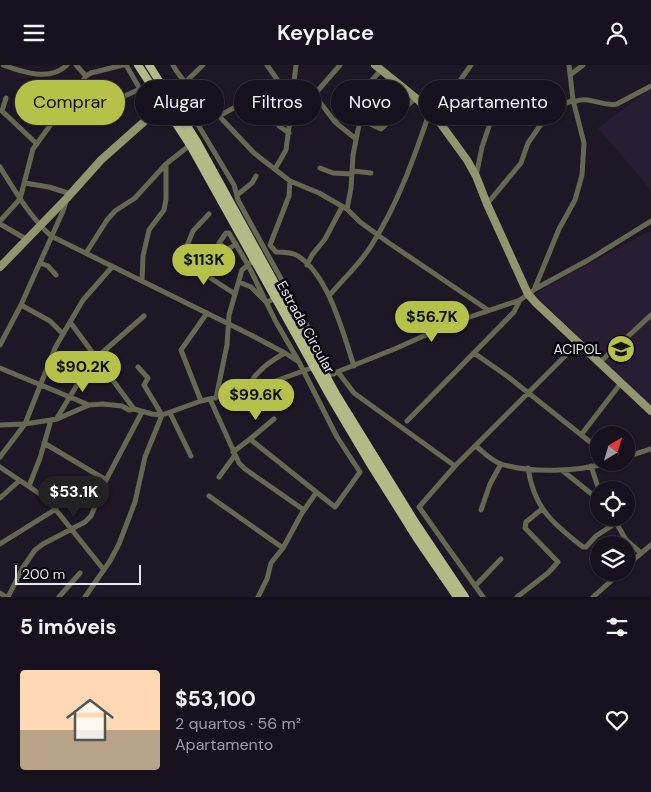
<!DOCTYPE html>
<html lang="pt">
<meta charset="utf-8">
<style>
:root{--surface:#16111c;--page:#231f29;--text:#f1f3f6;--muted:#9e9da3;--line:#35313b;--accent:#b6c149}
body{margin:0;font-family:"DM Sans",sans-serif;background:var(--page);color:var(--text);height:100vh;display:flex;flex-direction:column;font-size:19px;white-space:nowrap}
*{box-sizing:border-box;margin:0}
p{font-size:16px;color:var(--muted)}
.icon{flex:none;width:28px;height:28px;fill:none;stroke:currentColor;stroke-width:2;stroke-linecap:round;stroke-linejoin:round}
.map{position:relative;height:532px;overflow:hidden}
.details{display:flex;flex-direction:column;background:var(--surface);flex:1}
.details>*{flex:none}
.banner{position:absolute;left:15px;top:15px;width:621px;height:45px;display:flex;gap:10px}
.needle{width:32px;rotate:38deg}
.tools{position:absolute;left:590px;top:361px;display:grid;gap:10px}
.tools a{display:grid;place-items:center;width:45px;height:45px;border-radius:50%;background:var(--surface);box-shadow:0 1px 4px #0004,0 0 0 1px var(--line);font-size:25px}
.scale{position:absolute;left:15px;bottom:12px;width:126px;box-sizing:border-box;padding-left:5px;border:2px solid #e8e3ee;border-top:0;font-size:14px;line-height:18px;white-space:nowrap;color:#e8e3ee;-webkit-text-stroke:4px #07050a;paint-order:stroke}
.price{position:absolute;translate:-50% -42px;padding:0 11px;border-radius:18px;background:var(--accent);color:#111;font-size:16px;line-height:32px;filter:drop-shadow(0 1px 2px #0008)}
.price::after{content:'';position:absolute;left:50%;top:30px;width:15px;height:11px;margin-left:-8px;background:inherit;clip-path:polygon(0 0,100% 0,50% 100%)}
.price.current{background:#222;color:#fff}
ul{padding:0;list-style:none}
li{display:flex;align-items:center;gap:15px;height:125px;padding:0 20px}
li span{display:grid;place-items:center;flex:none;width:140px;height:100px;border-radius:5px;color:#555}
li>.icon{margin-inline-start:auto}
span .icon{width:60px;height:60px;fill:#fffc;stroke-width:1}
li b{font-size:21px}
h2{display:flex;justify-content:space-between;align-items:center;height:60px;padding:0 20px;font-size:21px}
.pill{padding:0 18px;border-radius:22px;background:var(--surface);box-shadow:0 1px 4px #0004,0 0 0 1px var(--line);font-size:18px;line-height:45px}
.pill.current{background:var(--accent);color:#111}
header{display:flex;justify-content:space-between;align-items:center;height:65px;padding:0 20px;background:var(--surface);font-size:22px;font-weight:600}
.map>svg:first-child{display:block}
</style>
<header><svg class="icon" aria-label="menu" viewBox="0 0 24 24"><path d="M4 6h16M4 12h16M4 18h16"/></svg>Keyplace<svg class="icon" aria-label="person" viewBox="0 0 24 24"><circle cx="12" cy="8" r="4"/><path d="M4 21q1-7 8-7t8 7"/></svg></header>
<div class="map">
<svg width="651" height="532" viewBox="0 0 651 532">
<rect width="100%" height="100%" fill="#1e1726"/>
<!-- built -->
<path fill="#281d32" d="M651,23V125L598,63Z
M651,165V339L650,340L534,229Z"/>
<g fill="none" stroke-linecap="round" stroke-linejoin="round">
<!-- street -->
<path stroke="#666951" stroke-width="5" d="M3,0C22,7 50,17 67,0
M76,0L86,11
M173,0C176,7 182,12 185,18C187,24 185,29 188,35L214,46L219,51L254,88L290,116L319,128L347,144L360,157L389,178L488,245
M267,0L281,20
M570,10L583,0
M294,17L296,0
M170,32L203,0
M6,33L2,46L37,79
M118,34L140,24L126,0
M187,34L186,38L188,43L234,120L238,135C269,193 302,251 334,309
M574,37C587,30 603,42 617,39L651,21
M270,49L279,61L289,68
M219,51L257,30L281,20L299,18L310,24L335,57L356,74
M435,51L471,0
M362,55L381,64L416,33
M335,57L381,5
M0,102C15,126 30,152 51,171L251,270L285,288L299,297L337,372L360,407L335,442L250,374L233,387
M320,103L333,108L352,109
M275,104L286,85L289,62L294,53L340,0
M353,106L371,108
M476,111L482,82L502,23
M290,116L289,131L270,180L276,187C283,187 292,187 298,191C329,211 343,268 354,301
M25,118L49,122L71,129
M237,130L252,118L256,111
M487,139L521,98L528,78L546,52L556,43L573,35
M347,144L351,123L353,90L358,65L360,57L373,36L361,27
M209,149L193,166L184,188L219,200L227,185L236,179
M0,156L20,134L33,84L86,11L91,8L123,0
M0,159L26,174
M227,185L219,178L226,168H229L248,200L276,257L298,295
M86,188L107,155L115,146L135,133L166,99L190,80
M209,197L206,205L209,212L235,229
M40,198L48,201L56,210
M307,200L312,190L325,174L342,142
M142,216L143,191L149,165L164,145L166,134V99
M239,217L251,222L267,238L275,232
M535,224L590,194L651,156
M329,231C343,214 360,199 371,181C398,139 414,93 430,46
M21,240L50,256L63,269
M70,257L134,344L152,349L162,350L201,336L259,322L314,302
M0,280L21,240L63,146L67,134
M474,288L507,311L599,384
M96,293L144,251
M599,298L651,250
M138,302L148,313L144,320L162,350
M0,303L89,340
M338,307L354,328L455,401
M327,311L397,283L452,258L520,235L534,225L559,164L575,135L582,110L584,78L573,35L569,0
M247,325C253,309 270,296 285,288
M216,333L227,280L229,250L242,205L255,194
M210,334L239,398L245,404L304,445
M201,336L181,285L207,248
M170,348L191,391
M57,353L80,315L99,296
M407,356L514,247L520,235
M0,360L25,359L57,354L89,340L103,339L122,341L129,345L134,344
M581,370L621,318
M250,374L274,354
M44,378L106,415
M476,381C484,388 492,396 501,399C533,409 578,406 609,398
M0,392L25,359L55,283L63,269L83,235L112,202
M626,392L651,384
M591,401L599,425
M0,402L43,431L52,440L104,505
M528,403C534,443 552,458 583,482H586L596,471L616,458
M563,406L599,435
M219,412L235,390
M29,421L40,393L51,355
M209,431L283,483
M0,433L19,416
M481,445L490,419L501,399
M613,452L626,475L641,488
M0,479L56,444
M626,501L651,480
M475,521L501,494
M0,528L6,532
M8,532L22,504L35,485L43,479L85,457L91,451L106,415L142,347
M59,532L80,508
M85,532L110,496L119,479L135,437L145,392L162,350
M258,532L267,514L271,498L283,483L302,448L316,428
M483,532L419,442L455,401L578,278
M517,532L548,508L558,497L525,463L526,457L542,444
M593,532L620,508"/>
<!-- secondary -->
<path stroke="#91966f" stroke-width="8" d="M375,0L416,33L435,51L467,95L476,111L487,139L528,229L536,238L651,346
M154,24L155,47
M0,202L67,133L101,95L155,47"/>
<!-- primary -->
<path stroke="#b3ba86" stroke-width="8" d="M138,0L190,80L331,333L369,397L418,475L457,532
M149,0L196,75L336,329L415,457L465,532"/>
</g>
<!-- icons -->
<defs>
<g id="university-disc" transform="scale(1.4375)"><circle r="9.5" fill="#b6c149" stroke="#07050a"/><path d="M0-5L7-2L0 1L-7-2ZM-4 1L0 2.5L4 1V4Q0 6-4 4Z" fill="#111"/></g>
</defs>
<g fill-rule="evenodd">
<use href="#university-disc" x="621" y="284"/>
</g>
<g text-anchor="middle" stroke-width="5" stroke-linejoin="round" paint-order="stroke">
<!-- street labels -->
<g font-size="14" fill="#e8e3ee" stroke="#07050a">
<text transform="translate(306 262) rotate(61)" y="5">Estrada Circular</text>
</g>
<!-- poi labels -->
<g font-size="14" fill="#e8e3ee" stroke="#07050a" text-anchor="end">
<text x="602" y="289">ACIPOL</text>
</g>
</g>
</svg>
<div class="tools">
<a><svg class="needle" viewBox="-14 -14 28 28"><path d="M0-13l5 13h-10z" fill="#e53935"/><path d="M0 13l5-13h-10z" fill="#9e9da3"/></svg></a>
<a><svg class="icon" aria-label="locate" viewBox="0 0 24 24"><circle cx="12" cy="12" r="6"/><path d="M12 2v4M12 18v4M2 12h4M18 12h4"/></svg></a>
<a><svg class="icon" aria-label="layers" viewBox="0 0 24 24"><path d="M12 4l9 5-9 5-9-5zM3 14l9 5 9-5"/></svg></a>
</div>
<div class="scale">200 m</div>
<b class="price" style="left:204px;top:221px">$113K</b>
<b class="price" style="left:432px;top:278px">$56.7K</b>
<b class="price" style="left:83px;top:328px">$90.2K</b>
<b class="price" style="left:256px;top:356px">$99.6K</b>
<b class="price current" style="left:74px;top:453px">$53.1K</b>
<div class="banner">
<a class="pill current">Comprar</a>
<a class="pill">Alugar</a>
<a class="pill">Filtros</a>
<a class="pill">Novo</a>
<a class="pill">Apartamento</a>
</div>
</div>
<section class="details">
<h2>5 imóveis<svg class="icon" aria-label="filters" viewBox="0 0 24 24"><path d="M4 7h16M4 17h16"/><circle cx="9" cy="7" r="2"/><circle cx="15" cy="17" r="2"/></svg></h2>
<ul>
<li><span style="background:linear-gradient(#ffd9b3 60%,#b9a48a 0)"><svg class="icon" aria-label="home" viewBox="0 0 24 24"><path d="M3 11l9-7 9 7M6 9v11h12V9"/></svg></span><div><b>$53,100</b><p>2 quartos · 56 m²</p><p>Apartamento</p></div><svg class="icon" aria-label="heart" viewBox="0 0 24 24"><path d="M12 20l-8-8c-3-5 5-10 8-4 3-6 11-1 8 4z"/></svg></li>
</ul>
</section>
